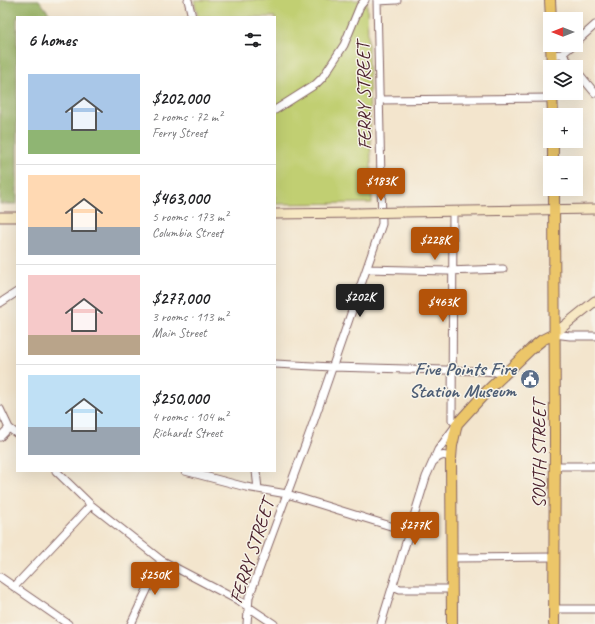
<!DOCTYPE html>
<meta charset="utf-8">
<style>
:root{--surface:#fff;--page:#f2f2f2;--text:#202124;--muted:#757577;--line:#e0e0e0;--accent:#b45309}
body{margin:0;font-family:Caveat,sans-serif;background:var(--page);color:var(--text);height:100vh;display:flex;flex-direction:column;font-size:15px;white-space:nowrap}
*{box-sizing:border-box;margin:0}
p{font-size:13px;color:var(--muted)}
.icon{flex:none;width:22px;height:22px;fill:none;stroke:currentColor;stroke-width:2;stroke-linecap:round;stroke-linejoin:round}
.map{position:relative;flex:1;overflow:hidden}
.details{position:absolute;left:16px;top:16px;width:260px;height:456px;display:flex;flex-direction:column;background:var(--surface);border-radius:0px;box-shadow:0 4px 16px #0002}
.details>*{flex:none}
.needle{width:26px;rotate:270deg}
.buttons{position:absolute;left:543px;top:12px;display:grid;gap:8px}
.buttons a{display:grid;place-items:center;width:40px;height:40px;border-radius:0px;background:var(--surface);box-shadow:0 4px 16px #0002;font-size:20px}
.price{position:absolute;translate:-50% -34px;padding:0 9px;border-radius:4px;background:var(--accent);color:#fff;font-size:13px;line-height:26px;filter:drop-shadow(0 1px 2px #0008)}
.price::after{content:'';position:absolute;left:50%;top:24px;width:12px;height:9px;margin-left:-6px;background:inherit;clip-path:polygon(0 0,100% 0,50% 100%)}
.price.active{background:#222;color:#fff}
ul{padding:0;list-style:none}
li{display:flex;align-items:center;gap:12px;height:100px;padding:0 12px}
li+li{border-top:1px solid var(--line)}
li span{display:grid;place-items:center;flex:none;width:112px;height:80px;border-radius:0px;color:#555}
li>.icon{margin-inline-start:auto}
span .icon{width:48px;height:48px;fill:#fffc;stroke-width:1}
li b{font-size:17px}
h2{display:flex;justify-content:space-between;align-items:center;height:48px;padding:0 12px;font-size:17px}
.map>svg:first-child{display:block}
</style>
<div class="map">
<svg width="595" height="624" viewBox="0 0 595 624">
<rect width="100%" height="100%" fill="#f7f3e8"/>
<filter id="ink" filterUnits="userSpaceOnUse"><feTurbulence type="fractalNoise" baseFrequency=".025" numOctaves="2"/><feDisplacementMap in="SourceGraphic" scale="8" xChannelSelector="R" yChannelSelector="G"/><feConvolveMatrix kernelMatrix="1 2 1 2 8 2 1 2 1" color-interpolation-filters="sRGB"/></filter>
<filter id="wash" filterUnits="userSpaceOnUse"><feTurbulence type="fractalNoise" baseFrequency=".012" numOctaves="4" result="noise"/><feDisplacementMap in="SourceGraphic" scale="16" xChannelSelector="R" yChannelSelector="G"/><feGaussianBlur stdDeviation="0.9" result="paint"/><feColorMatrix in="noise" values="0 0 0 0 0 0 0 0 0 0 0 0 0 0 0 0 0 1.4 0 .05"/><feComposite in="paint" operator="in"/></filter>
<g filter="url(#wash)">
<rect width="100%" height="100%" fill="#f3e5cd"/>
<!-- green -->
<path fill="#c1cf72" stroke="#86774e" d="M194,0H367L372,203L275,204V17H198Z"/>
<!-- forest -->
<path fill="#98b264" stroke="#716848" d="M0,0H39L52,17H17V204H0Z"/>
</g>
<g filter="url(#ink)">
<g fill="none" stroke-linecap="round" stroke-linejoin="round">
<!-- minor casing -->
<g stroke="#856464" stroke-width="9">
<path id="minor" d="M188,0L192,17
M377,1L397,0
M576,42L595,25
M562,54L573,67
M552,55L562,54L573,45
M576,70L595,93
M379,100L552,98
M275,110L316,84L323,77L344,45L360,6L365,0
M367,269L447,271L503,269
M0,303L17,292
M554,334L570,336H595
M275,364L332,367L482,371L496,372L503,377
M0,409L9,428L17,434
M0,437L9,428
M434,461C440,455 444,454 451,458
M555,466H595
M56,471L91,505L161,560L241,602L274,624
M185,471L246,487L287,494L410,532
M256,471L258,489
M452,558L554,557
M0,577L68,624
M393,586L400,589H452
M14,587L91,505
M554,609H595
M131,624L161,560
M247,624L249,597L311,429L382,224L377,0
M381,624L426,477L438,450L457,424L452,420L453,212"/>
</g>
<!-- secondary casing -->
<g stroke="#856464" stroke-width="11">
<path id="secondary" d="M404,212L595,209
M275,214L358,213
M0,217H17
M554,334L595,301"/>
</g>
<!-- primary casing -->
<g stroke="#856464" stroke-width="12">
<path id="primary" d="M550,0L551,19
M551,45L552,67
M552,93L553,115
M553,141V163
M554,189L555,435L554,624
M452,624L451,458L452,446L457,424L488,390L531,349L542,340L554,334"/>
</g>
<!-- minor -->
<use href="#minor" stroke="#fff" stroke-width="7"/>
<!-- secondary -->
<use href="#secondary" stroke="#f7e8c3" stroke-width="9"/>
<!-- primary -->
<use href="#primary" stroke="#ecc669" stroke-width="10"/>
<!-- secondary-bridge casing -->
<g stroke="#856464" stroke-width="11" stroke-linecap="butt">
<path id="secondary-bridge" d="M358,213L404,212"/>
</g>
<!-- secondary-bridge -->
<use href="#secondary-bridge" stroke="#f7e8c3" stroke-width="9"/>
</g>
</g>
<!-- icons -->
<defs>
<g id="civic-disc" transform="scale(1)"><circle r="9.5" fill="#5c6f8a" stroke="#f7f3e8"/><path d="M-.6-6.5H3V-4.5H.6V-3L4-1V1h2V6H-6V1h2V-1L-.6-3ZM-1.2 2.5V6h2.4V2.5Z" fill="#fff"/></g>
</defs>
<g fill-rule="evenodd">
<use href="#civic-disc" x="530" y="379"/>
</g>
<g text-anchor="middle" stroke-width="3" stroke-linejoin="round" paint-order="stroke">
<!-- street labels -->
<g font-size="19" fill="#4a1f2b" stroke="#f7f3e8">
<text transform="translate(363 96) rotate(-91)" y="7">FERRY STREET</text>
<text transform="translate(538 454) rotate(-90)" y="7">SOUTH STREET</text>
<text transform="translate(251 551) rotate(-72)" y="7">FERRY STREET</text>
</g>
<!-- service labels -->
<g font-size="19" font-weight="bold" fill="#4e5e75" stroke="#f7f3e8" text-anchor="end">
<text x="516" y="375">Five Points Fire<tspan x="516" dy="22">Station Museum</tspan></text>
</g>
</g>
</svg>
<div class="buttons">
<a><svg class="needle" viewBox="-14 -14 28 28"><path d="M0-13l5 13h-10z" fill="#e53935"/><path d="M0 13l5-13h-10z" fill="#757577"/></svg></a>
<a><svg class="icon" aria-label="layers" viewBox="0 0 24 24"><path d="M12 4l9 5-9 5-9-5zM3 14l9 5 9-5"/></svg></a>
<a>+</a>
<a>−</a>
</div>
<b class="price" style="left:381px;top:202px">$183K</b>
<b class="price" style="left:435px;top:261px">$228K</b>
<b class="price active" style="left:360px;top:318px">$202K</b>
<b class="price" style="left:443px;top:323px">$463K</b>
<b class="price" style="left:415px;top:546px">$277K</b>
<b class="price" style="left:155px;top:596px">$250K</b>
<section class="details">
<h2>6 homes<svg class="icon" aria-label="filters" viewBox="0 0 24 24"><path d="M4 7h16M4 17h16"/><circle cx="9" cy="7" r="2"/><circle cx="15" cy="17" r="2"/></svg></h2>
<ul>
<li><span style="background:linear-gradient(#a9c7e8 70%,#8fb573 0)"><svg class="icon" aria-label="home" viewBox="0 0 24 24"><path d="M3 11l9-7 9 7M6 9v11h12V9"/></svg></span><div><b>$202,000</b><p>2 rooms · 72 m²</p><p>Ferry Street</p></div></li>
<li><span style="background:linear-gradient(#ffd9b3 65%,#9aa5b1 0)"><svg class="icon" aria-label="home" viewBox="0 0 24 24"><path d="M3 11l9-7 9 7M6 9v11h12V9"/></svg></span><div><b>$463,000</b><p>5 rooms · 173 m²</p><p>Columbia Street</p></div></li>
<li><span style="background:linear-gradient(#f6c9c9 75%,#b9a48a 0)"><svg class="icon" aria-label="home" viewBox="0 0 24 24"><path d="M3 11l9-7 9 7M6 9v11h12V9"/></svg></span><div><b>$277,000</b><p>3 rooms · 113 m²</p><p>Main Street</p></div></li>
<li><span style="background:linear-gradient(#bfe0f5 65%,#9aa5b1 0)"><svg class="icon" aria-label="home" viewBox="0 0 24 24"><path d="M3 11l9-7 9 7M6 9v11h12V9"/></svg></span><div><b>$250,000</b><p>4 rooms · 104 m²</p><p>Richards Street</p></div></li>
</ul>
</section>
</div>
